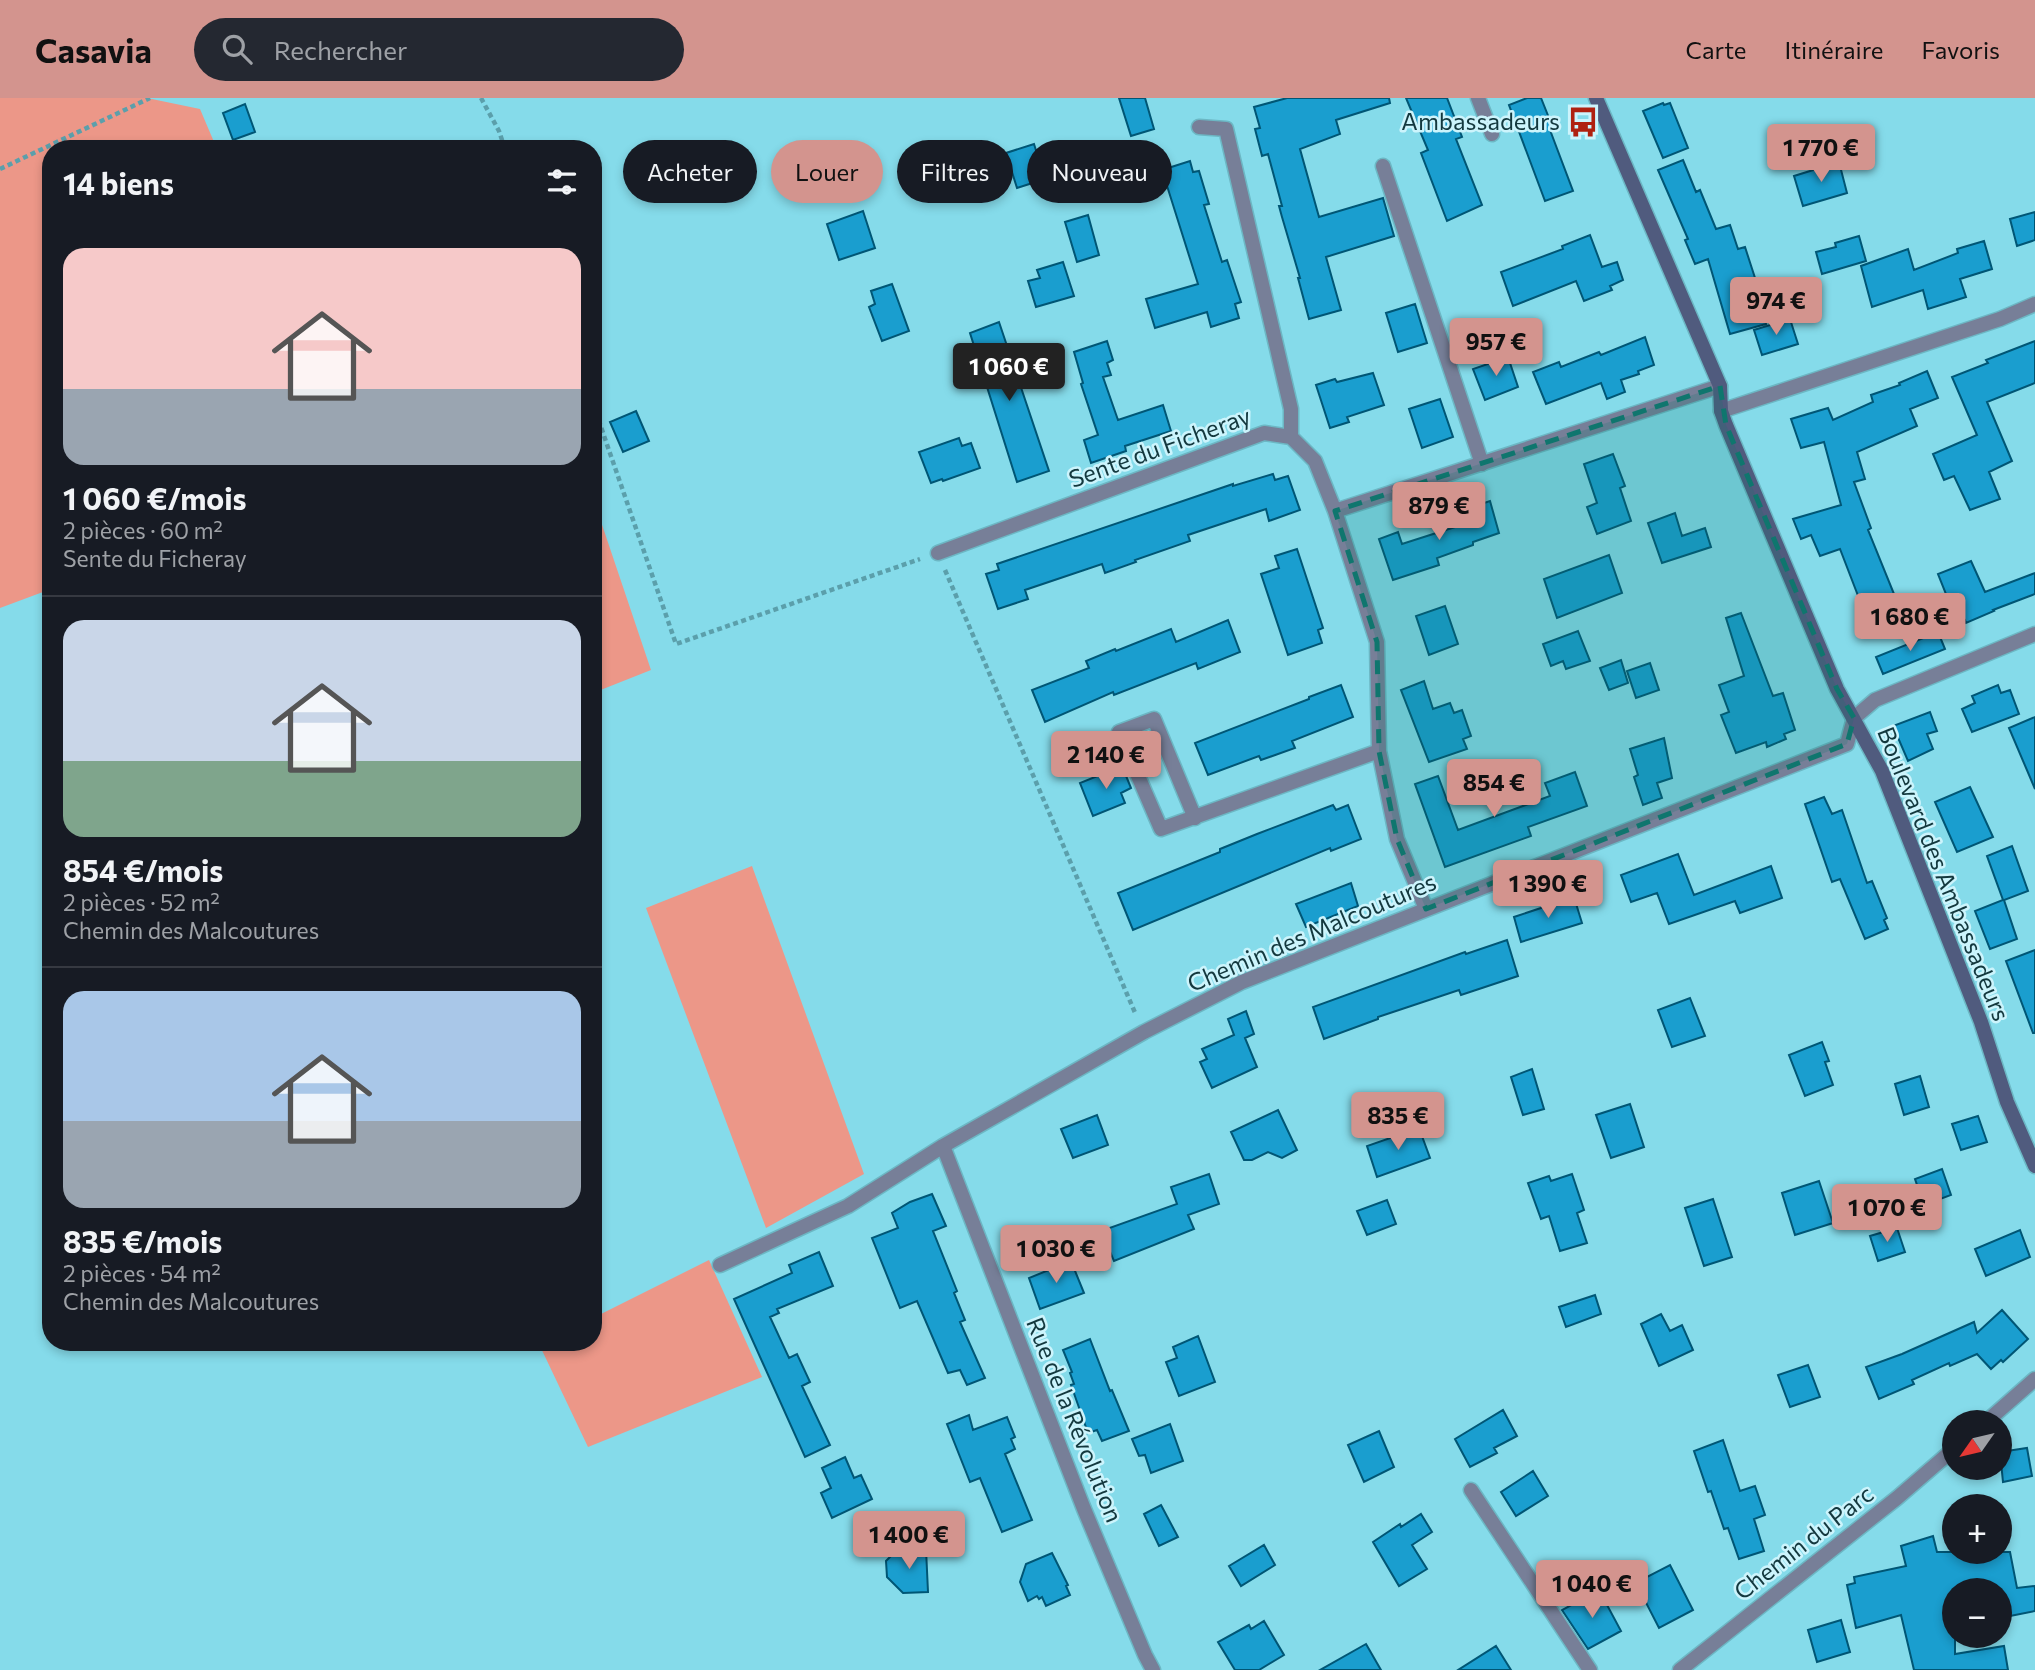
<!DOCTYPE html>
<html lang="fr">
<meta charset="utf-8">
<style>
:root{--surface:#171b24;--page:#242831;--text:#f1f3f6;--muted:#9ea1a6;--line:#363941;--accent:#d3948e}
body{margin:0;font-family:Commissioner,sans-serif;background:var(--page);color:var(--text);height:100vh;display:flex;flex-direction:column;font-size:26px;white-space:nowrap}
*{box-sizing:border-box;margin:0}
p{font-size:23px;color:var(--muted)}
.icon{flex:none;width:38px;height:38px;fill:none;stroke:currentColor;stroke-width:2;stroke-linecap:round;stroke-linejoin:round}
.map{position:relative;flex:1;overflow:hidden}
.details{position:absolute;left:42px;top:42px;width:560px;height:1211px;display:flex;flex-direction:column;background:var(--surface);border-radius:28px;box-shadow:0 4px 10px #0003}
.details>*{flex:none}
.guide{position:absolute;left:623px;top:42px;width:665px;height:63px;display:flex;gap:14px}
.needle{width:46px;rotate:236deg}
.fabs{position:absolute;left:1942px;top:1312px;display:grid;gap:14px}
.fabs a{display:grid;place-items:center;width:70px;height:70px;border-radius:50%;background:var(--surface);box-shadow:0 4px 10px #0003;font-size:35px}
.price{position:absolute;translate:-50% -60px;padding:0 16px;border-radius:7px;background:var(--accent);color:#111;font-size:23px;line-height:46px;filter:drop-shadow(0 2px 4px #0008)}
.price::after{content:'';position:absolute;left:50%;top:42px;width:21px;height:16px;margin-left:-10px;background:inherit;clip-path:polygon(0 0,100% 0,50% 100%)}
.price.current{background:#222;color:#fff}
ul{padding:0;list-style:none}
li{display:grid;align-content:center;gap:14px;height:371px;padding:0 21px}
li+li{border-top:2px solid var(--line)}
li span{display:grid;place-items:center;height:217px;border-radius:21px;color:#555}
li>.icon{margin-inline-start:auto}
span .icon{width:126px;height:126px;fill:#fffc;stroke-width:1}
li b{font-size:30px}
h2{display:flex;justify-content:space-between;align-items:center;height:84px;padding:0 21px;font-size:30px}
.tag{padding:0 24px;border-radius:32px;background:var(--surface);box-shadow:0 4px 10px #0003;font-size:24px;line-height:63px}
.tag.current{background:var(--accent);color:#111}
header{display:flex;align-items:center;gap:42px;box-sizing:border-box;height:98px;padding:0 35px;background:var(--accent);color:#111}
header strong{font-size:33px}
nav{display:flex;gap:38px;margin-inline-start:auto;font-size:24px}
.search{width:490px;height:63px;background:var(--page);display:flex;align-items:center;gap:18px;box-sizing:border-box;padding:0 24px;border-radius:38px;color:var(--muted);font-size:26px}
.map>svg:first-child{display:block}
</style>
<header>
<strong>Casavia</strong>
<div class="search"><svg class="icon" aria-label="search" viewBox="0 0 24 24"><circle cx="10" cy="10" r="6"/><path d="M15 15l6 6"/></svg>Rechercher</div>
<nav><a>Carte</a><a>Itinéraire</a><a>Favoris</a></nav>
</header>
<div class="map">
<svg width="2035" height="1572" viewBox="0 0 2035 1572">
<rect width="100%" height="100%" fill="#85dbea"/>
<!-- green -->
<path fill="#ec9788" d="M0,0H147L200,11L217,51H51V491L0,510Z
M593,400L651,572L593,595Z
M752,768L864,1076L766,1130L646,810Z
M709,1162L762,1279L588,1349L539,1246L544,1244H593V1220Z"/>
<!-- building -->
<path fill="#1a9ecf" stroke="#005675" stroke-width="2" d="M1119,0H1145L1154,31L1131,38Z
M1287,0H1389L1390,5L1336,22L1340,36L1300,51L1319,119L1383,100L1394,138L1326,159L1341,212L1309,221L1298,180H1300L1282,119L1279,108H1282L1268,56L1262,58L1255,31L1260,30L1254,9Z
M1406,0H1447L1462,39L1456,41L1482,107L1447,123L1421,55L1428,52Z
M1527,0H1541L1553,30L1550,32L1573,93L1545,103L1509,7Z
M1663,5L1664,7L1670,5L1688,50L1663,60L1643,13Z
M245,6L255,34L233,42L223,15Z
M1034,46L1045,81L1017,90L1006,55Z
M1683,62L1696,94L1700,92L1716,131L1730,127L1738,151L1745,149L1756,183H1754L1766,226L1730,236L1708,161L1695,166L1685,142L1688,141L1658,72Z
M1190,63L1193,74L1199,73L1209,106L1204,107L1222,164L1227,162L1241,204L1235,206L1239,220L1211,229L1207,214L1155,230L1146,201L1198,186L1162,72Z
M1839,64L1847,95L1803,108L1794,78Z
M863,113L875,150L839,162L827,126Z
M2035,114V142L2017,148L2010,121Z
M1088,117L1099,157L1077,164L1065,124Z
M1590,137L1602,169L1617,164L1623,182L1610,188L1612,192L1584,203L1576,183L1513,208L1501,174L1563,151L1562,148Z
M1859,138L1866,163L1822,176L1816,154L1836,149L1835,145Z
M1984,143L1992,171L1960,181L1966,199L1928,211L1923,192L1872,209L1861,168L1908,151L1914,172L1958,155L1957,151Z
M1063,164L1074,198L1036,209L1028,183L1040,180L1037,172Z
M892,186L909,233L882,243L869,209L875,206L871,193Z
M1415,206L1427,245L1398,254L1386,215Z
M1790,221L1798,246L1762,257L1754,232Z
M999,224L1049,373L1017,384L970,235Z
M1645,239L1654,267L1638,273L1639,276L1621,282L1625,294L1607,301L1601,285L1546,306L1533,274L1559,264L1561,269L1599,254L1601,257Z
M1107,243L1113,262L1107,265L1111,277L1103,279L1118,322L1163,307L1171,333L1125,348L1126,353L1091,365L1084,342L1098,337L1081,286L1083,285L1074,254Z
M2035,243V285L1987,304L2012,363L1989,374L2000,401L1970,412L1954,378L1944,382L1933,356L1977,337L1952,279L1988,265L1986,262Z
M1508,259L1518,289L1485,302L1473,271Z
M1927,273L1938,300L1910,311L1917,328L1857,354L1865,381L1854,384L1871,430L1868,432L1894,496L1862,508L1840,451L1820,458L1811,437L1801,441L1793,421L1841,407L1824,344L1801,350L1791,321L1828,310L1833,322L1873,304L1871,297L1900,287L1899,285Z
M1373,275L1384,307L1347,319L1349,324L1330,330L1316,287L1335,281L1337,284Z
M1440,301L1453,339L1422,350L1409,311Z
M636,313L649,343L623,354L610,324Z
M959,340L962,348L971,345L980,370L943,383L942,381L931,385L919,354Z
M1613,356L1625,388L1620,390L1631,423L1597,436L1587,409L1597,405L1584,366Z
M1273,376L1275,382L1288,378L1300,412L1269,423L1266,411L1188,437L1190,443L1135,462L1136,464L1105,475L1102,466L1025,492L1028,501L998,511L986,476L999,472L997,466L1233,386V388Z
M1490,403L1499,435L1473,444V447L1437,460L1439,467L1393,482L1379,441L1398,434L1402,446L1455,429L1451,416Z
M1675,415L1682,438L1705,430L1711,449L1662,465L1648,425Z
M1297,451L1323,530L1318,532L1322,545L1288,557L1261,476L1279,470L1275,458Z
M1609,457L1622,495L1557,520L1544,481Z
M1971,463L1985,494L2035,475V496L1993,512L1994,513L1966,525L1965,522L1943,531L1936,514L1958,505L1954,498L1948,501L1938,476Z
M1445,508L1458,546L1429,557L1416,518Z
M1741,515L1773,598L1783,595L1795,632L1784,636L1786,641L1767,649L1766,644L1736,655L1721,617L1729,614L1719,587L1744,578L1726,520Z
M1228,522L1240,554L1198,571L1196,565L1114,597L1113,594L1045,624L1032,592L1089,570L1086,563L1115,551L1116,553L1171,531L1176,544Z
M1578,533L1590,563L1566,571L1563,563L1551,568L1543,546Z
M1938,534L1945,551L1883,576L1876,559Z
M1621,562L1628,585L1609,592L1600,570Z
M1650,565L1659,592L1636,600L1627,573Z
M1424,583L1433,611L1450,605L1454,615L1462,612L1471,638L1463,641L1467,651L1429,664L1401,592Z
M1341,587L1353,619L1292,643L1295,650L1261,662L1259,658L1208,677L1195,645L1309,601V599Z
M1998,587L2001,595L2010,592L2019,616L1972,634L1962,611L1975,605L1972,598Z
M1930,614L1937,633L1927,636L1933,651L1908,663L1893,628Z
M2035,619V691L2009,630Z
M1664,640L1672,680L1657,685L1662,700L1643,707L1634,679L1638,677L1630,651Z
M1122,668L1131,690L1121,695L1125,705L1093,718L1080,685Z
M1575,674L1587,708L1528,729L1531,738L1445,769L1415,686L1438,678L1458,732L1550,698L1545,685Z
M1970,689L1993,739L1957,754L1935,704Z
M1824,699L1832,716L1842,712L1867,785L1872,783L1887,820L1884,822L1888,831L1865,841L1840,781L1832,784L1805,706Z
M1333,707L1336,712L1348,707L1361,741L1331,753L1330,750L1133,832L1118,795L1220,754V751L1257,736Z
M2012,748L2028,793L2004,802L2017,841L1990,851L1975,813L2003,802L1987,758Z
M1678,756L1694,797L1771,768L1782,800L1740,815L1735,803L1669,826L1657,795L1631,804L1621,777Z
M1351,785L1358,808L1306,829L1296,806Z
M1574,799L1582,825L1521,844L1514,819Z
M1507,842L1518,878L1461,897L1459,892L1378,919V921L1324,941L1313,909L1465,854L1466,856Z
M2035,852V935H2033L2006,863Z
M1690,900L1705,938L1672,949L1658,912Z
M1246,913L1254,936L1245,940L1257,969L1212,990L1200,964L1207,961L1202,951L1234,937L1228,921Z
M1822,944L1829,963L1825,964L1833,987L1805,998L1789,957Z
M1532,971L1544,1011L1523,1017L1511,979Z
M1920,978L1929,1009L1904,1017L1895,986Z
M1630,1006L1644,1049L1611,1060L1596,1017Z
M1278,1012L1297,1052L1282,1060L1268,1054L1252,1062H1244L1231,1034Z
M1097,1017L1108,1047L1073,1060L1061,1031Z
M1978,1018L1987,1044L1961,1052L1952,1026Z
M1419,1030L1430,1060L1377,1079L1367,1048Z
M1942,1071L1951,1097L1924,1107L1915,1081Z
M1209,1076L1219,1106L1188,1117L1194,1131L1114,1163L1101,1133L1177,1106L1171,1089Z
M1572,1076L1584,1112L1577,1115L1587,1145L1560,1153L1549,1118L1541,1121L1528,1085L1549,1078L1551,1083Z
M1819,1083L1833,1125L1795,1137L1782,1095Z
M932,1096L946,1128L933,1133L957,1193L954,1195L965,1222L960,1224L985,1280L967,1287L960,1272L948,1275L917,1203L900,1210L872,1140L898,1130L892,1115L910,1104Z
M1713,1101L1732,1159L1704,1168L1685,1110Z
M1387,1102L1396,1126L1367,1137L1357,1113Z
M1897,1130L1905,1154L1878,1163L1870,1138Z
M2020,1132L2030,1159L1986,1178L1975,1151Z
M819,1154L833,1188L777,1211L779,1215L770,1219L789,1260L797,1256L810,1284L802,1288L830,1347L805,1359L734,1201L792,1175L789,1167Z
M1071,1163L1084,1195L1040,1211L1029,1180Z
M1595,1197L1601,1216L1566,1229L1559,1209Z
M2002,1212L2028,1241L2003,1264L2001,1262L1991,1271L1977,1256L1950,1268L1949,1265L1912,1282L1914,1286L1879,1301L1866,1269L1902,1256L1974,1224L1977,1235Z
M1661,1216L1670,1233L1682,1227L1693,1252L1659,1268L1641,1226Z
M1198,1238L1215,1284L1179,1298L1166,1264L1177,1260L1173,1249Z
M1090,1241L1110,1293L1112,1292L1129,1333L1102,1343L1097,1332L1088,1335L1071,1287L1074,1286L1070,1275L1072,1274L1063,1252Z
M1808,1267L1820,1299L1790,1309L1778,1277Z
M1503,1312L1517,1338L1494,1350L1497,1355L1470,1369L1455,1341Z
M969,1317L973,1332L1007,1319L1015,1339L1011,1341L1015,1351L1005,1356L1032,1422L1002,1434L980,1380L970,1384L947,1326Z
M1170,1326L1183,1363L1151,1375L1145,1357L1139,1358L1132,1341Z
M1379,1333L1394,1369L1364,1384L1348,1347Z
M1723,1342L1740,1393L1755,1388L1765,1417L1754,1421L1764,1453L1739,1461L1728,1430L1724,1431L1711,1393L1708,1394L1694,1353Z
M2027,1350L2032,1378L2003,1384L2000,1354Z
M845,1359L854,1380L861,1377L872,1401L832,1420L821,1395L831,1390L822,1370Z
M1533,1373L1548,1398L1516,1418L1501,1394Z
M1161,1407L1178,1439L1159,1448L1144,1416Z
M1421,1416L1432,1434L1412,1447L1427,1471L1399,1488L1373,1444L1400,1426L1401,1429Z
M1933,1438L1937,1454H2010L2017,1490L2035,1488V1513L2000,1520L2001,1493H1955V1556L2004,1548L2008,1572H1914L1901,1517L1856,1530L1847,1487L1855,1485L1854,1479L1906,1468L1901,1448Z
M1264,1447L1275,1467L1241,1488L1229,1468Z
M926,1451L928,1494L903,1495L887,1479L886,1463L896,1453Z
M1052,1455L1068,1487L1066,1488L1070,1497L1046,1508L1042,1499L1039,1501L1037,1498L1028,1503L1020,1484L1026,1466Z
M1670,1467L1693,1512L1659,1530L1639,1491V1483Z
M1599,1492L1621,1533L1588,1551L1562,1512Z
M1841,1522L1850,1554L1817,1564L1808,1532Z
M1264,1523L1284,1557L1259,1572H1235L1218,1544L1249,1527L1251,1531Z
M1366,1546L1381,1572H1320Z
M1496,1548L1511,1572H1458Z"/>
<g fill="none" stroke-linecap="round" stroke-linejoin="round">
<!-- service casing -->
<g stroke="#6cb7c4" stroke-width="17">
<path id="service" d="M1478,0L1492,36
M1383,68L1482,366
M1471,1392L1590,1572"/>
</g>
<!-- minor casing -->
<g stroke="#6cb7c4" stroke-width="17">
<path id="minor" d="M1199,29L1226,31L1291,311V339
M1721,313L2000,221L2035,206
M1335,413L1377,544L1379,653L1397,741L1426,811
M938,455L1264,335L1291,339L1315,363L1335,413L1720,288
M1195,720L1154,621L1119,634L1161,731L1379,653
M943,1048L1084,1411L1145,1557L1153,1572
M720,1167L848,1108L943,1048L1144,934L1242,884L1847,646L1854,620L1875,602L2035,536
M1985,1325L2035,1281
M1680,1572L1897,1400L1955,1350"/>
</g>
<!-- secondary casing -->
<g stroke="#6cb7c4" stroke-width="17">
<path id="secondary" d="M1596,0L1720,288L1721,313L1726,327L1837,591L1882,673L1981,924L2007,1004L2035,1068"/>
</g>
<!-- path -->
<path stroke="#5b9fab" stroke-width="4.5" stroke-dasharray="5 3.5" stroke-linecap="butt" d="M481,0L499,33L505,51
M0,71L150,0
M593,306L676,546L920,461
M945,472L1136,917"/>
<!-- service -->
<use href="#service" stroke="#777f98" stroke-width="14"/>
<!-- minor -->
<use href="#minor" stroke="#777f98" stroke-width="14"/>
<!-- secondary -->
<use href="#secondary" stroke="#505b7e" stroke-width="14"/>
</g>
<!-- marked area -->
<path fill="#0f766e" fill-opacity="0.2" stroke="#0f766e" stroke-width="5" stroke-dasharray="14 9" stroke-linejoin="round" d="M1720,288L1726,327L1837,591L1854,620L1847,646L1426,811L1397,741L1379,653L1377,544L1335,413Z"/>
<!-- icons -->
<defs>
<g id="bus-bare" transform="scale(2.415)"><path d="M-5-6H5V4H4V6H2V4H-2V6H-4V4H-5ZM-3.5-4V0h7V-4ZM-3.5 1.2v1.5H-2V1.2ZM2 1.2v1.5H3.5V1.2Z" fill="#af2110" stroke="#ccf4fc" stroke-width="2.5" paint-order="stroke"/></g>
</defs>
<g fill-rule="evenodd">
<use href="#bus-bare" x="1583" y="24"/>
</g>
<g text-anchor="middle" stroke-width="5" stroke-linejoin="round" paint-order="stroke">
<!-- poi labels -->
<g font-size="24" fill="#13383e" stroke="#ccf4fc" text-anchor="end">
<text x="1560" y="32">Ambassadeurs</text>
</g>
<!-- street labels -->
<g font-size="24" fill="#13383e" stroke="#ccf4fc">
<text transform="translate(1160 350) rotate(-20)" y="8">Sente du Ficheray</text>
<text transform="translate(1943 776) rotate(68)" y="8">Boulevard des Ambassadeurs</text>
<text transform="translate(1312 835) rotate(-23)" y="8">Chemin des Malcoutures</text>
<text transform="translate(1074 1322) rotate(68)" y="8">Rue de la Révolution</text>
<text transform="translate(1804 1445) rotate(-38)" y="8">Chemin du Parc</text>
</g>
</g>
</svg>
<div class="fabs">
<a><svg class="needle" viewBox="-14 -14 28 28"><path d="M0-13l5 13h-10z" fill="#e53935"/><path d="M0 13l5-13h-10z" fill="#9ea1a6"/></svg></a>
<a>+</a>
<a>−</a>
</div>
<b class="price" style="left:1821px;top:86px">1 770 €</b>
<b class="price" style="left:1776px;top:239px">974 €</b>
<b class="price" style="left:1496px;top:280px">957 €</b>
<b class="price current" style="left:1009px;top:305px">1 060 €</b>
<b class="price" style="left:1439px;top:444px">879 €</b>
<b class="price" style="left:1910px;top:555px">1 680 €</b>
<b class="price" style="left:1106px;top:693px">2 140 €</b>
<b class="price" style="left:1494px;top:721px">854 €</b>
<b class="price" style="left:1548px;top:822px">1 390 €</b>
<b class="price" style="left:1398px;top:1054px">835 €</b>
<b class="price" style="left:1887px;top:1146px">1 070 €</b>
<b class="price" style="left:1056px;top:1187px">1 030 €</b>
<b class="price" style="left:909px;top:1473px">1 400 €</b>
<b class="price" style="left:1592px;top:1522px">1 040 €</b>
<div class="guide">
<a class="tag">Acheter</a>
<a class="tag current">Louer</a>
<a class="tag">Filtres</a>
<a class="tag">Nouveau</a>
</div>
<section class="details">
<h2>14 biens<svg class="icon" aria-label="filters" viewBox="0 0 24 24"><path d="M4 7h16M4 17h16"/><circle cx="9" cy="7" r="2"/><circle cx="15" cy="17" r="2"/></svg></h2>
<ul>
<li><span style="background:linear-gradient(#f6c9c9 65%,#9aa5b1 0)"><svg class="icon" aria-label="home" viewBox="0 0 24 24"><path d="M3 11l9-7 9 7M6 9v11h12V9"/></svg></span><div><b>1 060 €/mois</b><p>2 pièces · 60 m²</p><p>Sente du Ficheray</p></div></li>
<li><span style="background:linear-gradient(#c9d6e8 65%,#7fa58c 0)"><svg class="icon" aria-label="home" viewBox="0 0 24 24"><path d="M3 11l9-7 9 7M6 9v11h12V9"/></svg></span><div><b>854 €/mois</b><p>2 pièces · 52 m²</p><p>Chemin des Malcoutures</p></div></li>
<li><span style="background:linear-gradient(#a9c7e8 60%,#9aa5b1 0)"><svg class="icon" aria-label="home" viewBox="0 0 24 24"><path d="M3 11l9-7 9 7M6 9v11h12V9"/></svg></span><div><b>835 €/mois</b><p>2 pièces · 54 m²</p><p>Chemin des Malcoutures</p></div></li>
</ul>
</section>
</div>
